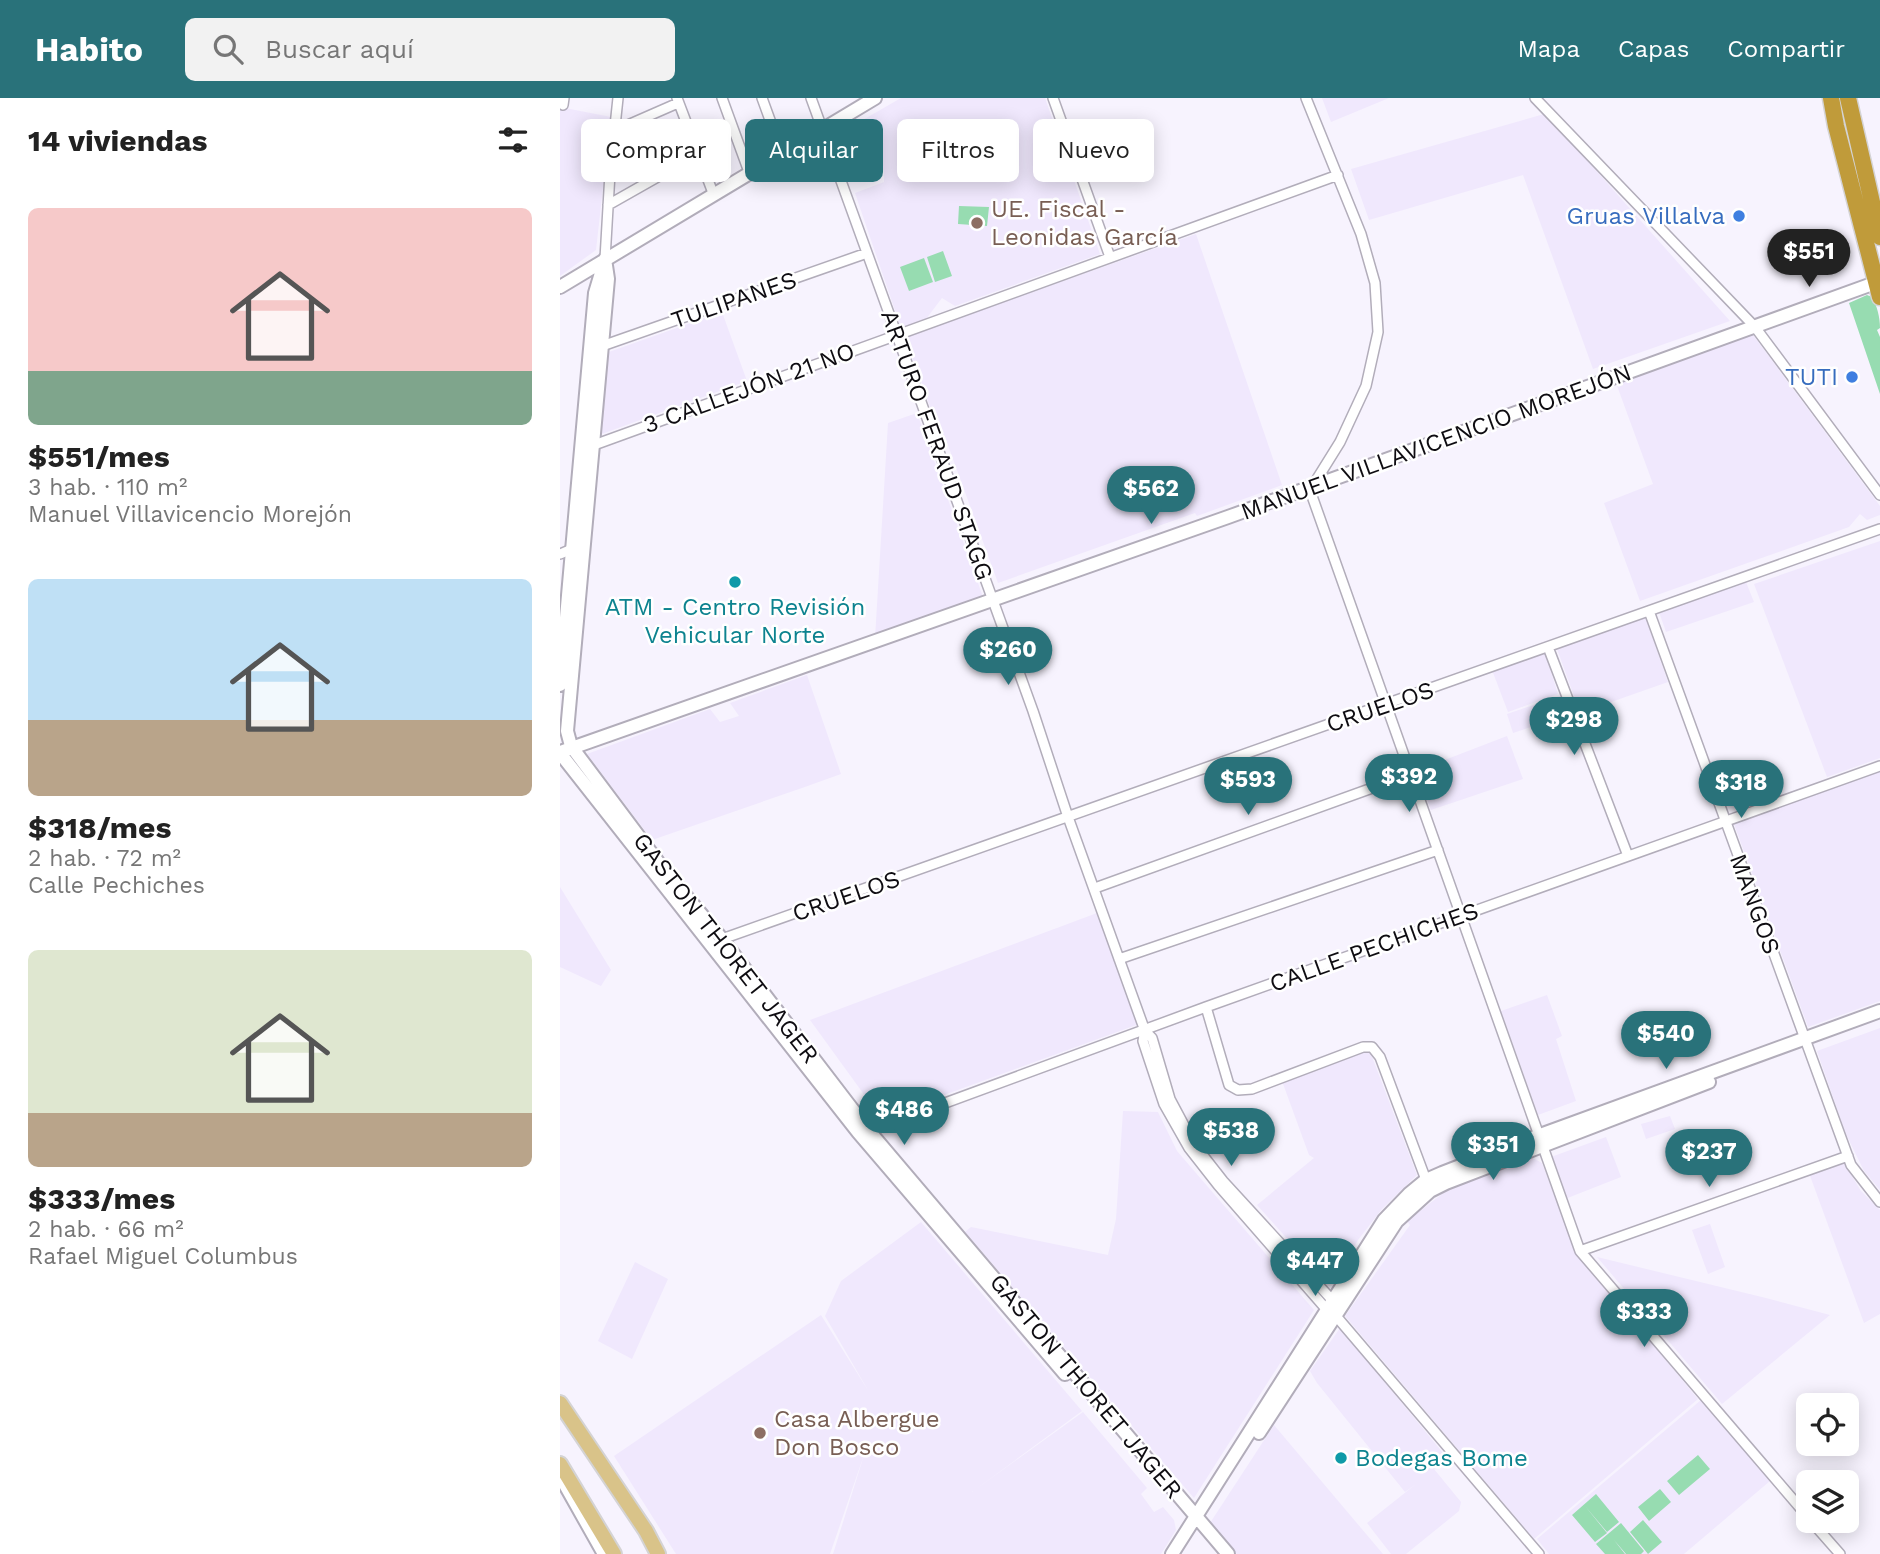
<!DOCTYPE html>
<html lang="es">
<meta charset="utf-8">
<style>
:root{--surface:#fff;--page:#f2f2f2;--text:#222;--muted:#767676;--accent:#29727a}
body{margin:0;font-family:"Work Sans",sans-serif;background:var(--page);color:var(--text);height:100vh;display:flex;flex-direction:column;font-size:26px;white-space:nowrap}
*{box-sizing:border-box;margin:0}
p{font-size:23px;color:var(--muted)}
.icon{flex:none;width:38px;height:38px;fill:none;stroke:currentColor;stroke-width:2;stroke-linecap:round;stroke-linejoin:round}
.map{position:relative;flex:1;overflow:hidden}
.panel{display:flex;flex-direction:column;background:var(--surface);width:560px}
.panel>*{flex:none}
.top-card{position:absolute;left:21px;top:21px;width:665px;height:63px;display:flex;gap:14px}
.fabs{position:absolute;left:1236px;top:1295px;display:grid;gap:14px}
.fabs a{display:grid;place-items:center;width:63px;height:63px;border-radius:10px;background:var(--surface);box-shadow:0 4px 18px #0003;font-size:35px}
.price{position:absolute;translate:-50% -60px;padding:0 16px;border-radius:24px;background:var(--accent);color:#fff;font-size:23px;line-height:46px;filter:drop-shadow(0 2px 4px #0008)}
.price::after{content:'';position:absolute;left:50%;top:42px;width:21px;height:16px;margin-left:-10px;background:inherit;clip-path:polygon(0 0,100% 0,50% 100%)}
.price.selected{background:#222;color:#fff}
ul{padding:0;list-style:none}
li{display:grid;align-content:center;gap:14px;height:371px;padding:0 28px}
li span{display:grid;place-items:center;height:217px;border-radius:10px;color:#555}
li>.icon{margin-inline-start:auto}
span .icon{width:126px;height:126px;fill:#fffc;stroke-width:1}
li b{font-size:30px}
h2{display:flex;justify-content:space-between;align-items:center;height:84px;padding:0 28px;font-size:30px}
.pill{padding:0 24px;border-radius:10px;background:var(--surface);box-shadow:0 4px 18px #0003;font-size:24px;line-height:63px}
.pill.selected{background:var(--accent);color:#fff}
header{display:flex;align-items:center;gap:42px;box-sizing:border-box;height:98px;padding:0 35px;background:var(--accent);color:#fff}
header strong{font-size:33px}
nav{display:flex;gap:38px;margin-inline-start:auto;font-size:24px}
.search{width:490px;height:63px;background:var(--page);display:flex;align-items:center;gap:18px;box-sizing:border-box;padding:0 24px;border-radius:10px;color:var(--muted);font-size:26px}
main{display:flex;flex:1;min-height:0}
.map>svg:first-child{display:block}
</style>
<header>
<strong>Habito</strong>
<div class="search"><svg class="icon" aria-label="search" viewBox="0 0 24 24"><circle cx="10" cy="10" r="6"/><path d="M15 15l6 6"/></svg>Buscar aquí</div>
<nav><a>Mapa</a><a>Capas</a><a>Compartir</a></nav>
</header>
<main>
<section class="panel">
<h2>14 viviendas<svg class="icon" aria-label="filters" viewBox="0 0 24 24"><path d="M4 7h16M4 17h16"/><circle cx="9" cy="7" r="2"/><circle cx="15" cy="17" r="2"/></svg></h2>
<ul>
<li><span style="background:linear-gradient(#f6c9c9 75%,#7fa58c 0)"><svg class="icon" aria-label="home" viewBox="0 0 24 24"><path d="M3 11l9-7 9 7M6 9v11h12V9"/></svg></span><div><b>$551/mes</b><p>3 hab. · 110 m²</p><p>Manuel Villavicencio Morejón</p></div></li>
<li><span style="background:linear-gradient(#bfe0f5 65%,#b9a48a 0)"><svg class="icon" aria-label="home" viewBox="0 0 24 24"><path d="M3 11l9-7 9 7M6 9v11h12V9"/></svg></span><div><b>$318/mes</b><p>2 hab. · 72 m²</p><p>Calle Pechiches</p></div></li>
<li><span style="background:linear-gradient(#dfe7d0 75%,#b9a48a 0)"><svg class="icon" aria-label="home" viewBox="0 0 24 24"><path d="M3 11l9-7 9 7M6 9v11h12V9"/></svg></span><div><b>$333/mes</b><p>2 hab. · 66 m²</p><p>Rafael Miguel Columbus</p></div></li>
</ul>
</section>
<div class="map">
<svg width="1320" height="1456" viewBox="0 0 1320 1456">
<rect width="100%" height="100%" fill="#f7f3fe"/>
<!-- built -->
<path fill="#f0e8fd" d="M341,0H485L540,156L395,208L382,200L366,221L341,230L295,95L324,84V74L311,39L278,53L273,39Z
M762,0H829L771,24Z
M0,9L51,19L36,152L0,178Z
M984,16L1024,59L1170,223L1033,271L963,77L809,122L791,71Z
M636,136L722,387L637,418L635,415L438,485L385,339H381L345,239Z
M162,214L187,283L39,337L46,255Z
M1193,237L1320,408V417L1307,422L1300,416L1289,429L1080,503L1044,405L1093,386L1056,285Z
M357,315L423,499L315,540L328,325Z
M1320,443V660L1267,679L1194,486Z
M1186,484L1194,504L1106,534L1099,514Z
M1085,518L1108,584L1020,615L996,548Z
M984,552L998,596L948,614L932,572Z
M247,577L281,676L242,690L92,742L27,656L150,611L160,624L179,618L170,605Z
M1000,598L1007,617L953,635L947,616Z
M947,638L963,681L871,712L856,673Z
M1320,673V903L1248,929L1174,726Z
M0,789L51,872L41,888L0,869Z
M537,815L579,926L321,1020L250,922Z
M987,897L1002,938L996,941L1016,1003L978,1017L941,913Z
M1320,930V1092L1304,1073L1285,1034L1257,953Z
M803,953L811,956L857,1077L822,1111L798,1142L775,1181L765,1183L697,1107L754,1060L749,1057L722,983Z
M563,1013L598,1014L617,1053L754,1212L634,1400L405,1134L411,1129L548,1157L556,1121Z
M1110,1018L1115,1031L1086,1041L1081,1026Z
M1046,1039L1061,1079L1005,1101L991,1059Z
M971,1059L982,1065L1015,1153L1138,1301L974,1441L785,1218L850,1127L847,1123L891,1089Z
M1278,1064L1284,1065L1301,1093L1320,1112V1216L1304,1225L1249,1075Z
M361,1124L522,1313L412,1394L523,1314L587,1390L581,1396L594,1414L603,1409L614,1422L616,1432L601,1456H273L305,1354L270,1456H116L54,1358L261,1217L309,1294L265,1218L281,1183Z
M1150,1126L1165,1169L1148,1176L1132,1132Z
M1037,1159L1206,1200L1270,1217L1162,1306Z
M75,1164L108,1181L72,1261L38,1243Z
M780,1230L888,1361L874,1371L901,1404L899,1413L846,1456H831L807,1425L856,1386L845,1394L757,1285L750,1273Z
M1141,1302L1210,1383L1124,1456H989L977,1441Z
M714,1327L823,1456H677L650,1425Z"/>
<!-- green -->
<path fill="#97dcb1" d="M399,108L429,109L427,128L398,126Z
M383,153L392,178L375,184L367,159Z
M364,160L373,184L349,193L340,169Z
M1307,197L1312,199C1317,208 1320,219 1320,230L1317,232L1320,239V296L1289,205Z
M1138,1357L1150,1371L1119,1397L1107,1383Z
M1100,1391L1111,1404L1089,1423L1078,1409Z
M1036,1396L1059,1424L1047,1434L1025,1408L1047,1435L1035,1444L1012,1417Z
M1083,1422L1102,1444L1088,1456L1070,1434Z
M1061,1425L1084,1453L1081,1456H1066L1054,1442L1065,1456H1045L1036,1446Z"/>
<g fill="none" stroke-linecap="round" stroke-linejoin="round">
<!-- street casing -->
<g stroke="#b2adba" stroke-width="12">
<path id="street" d="M117,0L153,95
M162,0L189,74
M202,0L222,55
M251,0L473,613L508,719L585,933L592,940L610,1001L634,1046L663,1083L773,1203
M493,0L550,159
M746,0L801,136L815,185L818,234L806,288L780,344L752,389V398L1020,1153L1248,1419
M975,0L1195,229L1320,397
M3,7L4,0
M54,33L118,5
M50,75L131,37
M48,107L138,56
M45,161L50,75L58,0
M42,248L307,155
M34,347L778,77
M0,456L12,451
M1089,513L1291,1067L1320,1104
M988,549L1068,758
M535,790L851,676
M162,841L1320,431
M559,861L878,752
M646,909L669,987L678,992L692,991L803,949H812L820,959L866,1082
M585,933L583,943L604,1006L629,1050L658,1087L767,1212
M309,1033L646,909L1320,668
M1020,1153L1288,1058
M776,1218L979,1456
M1251,1423L1280,1456"/>
</g>
<!-- secondary casing -->
<g stroke="#b2adba" stroke-width="16">
<path id="secondary" d="M45,161L48,181L7,633L11,648L104,772L162,841L309,1033L668,1456
M0,189L315,0
M0,587L35,195L44,165
M0,654L668,419L1315,185
M0,655L298,1034L505,1276
M699,1335L837,1123L870,1093L886,1085L1149,984
M4,1385L44,1456
M612,1456L824,1122L849,1096L866,1082L882,1075L980,1037L1320,913"/>
</g>
<!-- primary casing -->
<g stroke="#d4d3d4" stroke-width="18">
<path id="primary" d="M0,1305L86,1433L98,1456
M0,1366L54,1456"/>
</g>
<!-- highway casing -->
<g stroke="#d4d3d4" stroke-width="19">
<path id="highway" d="M1271,0L1276,28L1320,199
M1288,0L1320,139"/>
</g>
<!-- street -->
<use href="#street" stroke="#fff" stroke-width="9"/>
<!-- secondary -->
<use href="#secondary" stroke="#fff" stroke-width="12"/>
<!-- primary -->
<use href="#primary" stroke="#d9c389" stroke-width="14"/>
<!-- highway -->
<use href="#highway" stroke="#c09b3a" stroke-width="16"/>
</g>
<!-- markers -->
<g fill="#3f7fe0" stroke="#fff" stroke-width="2.5">
<circle cx="1179" cy="118" r="7"/>
<circle cx="1292" cy="279" r="7"/>
</g>
<g fill="#8d6e63" stroke="#fff" stroke-width="2.5">
<circle cx="417" cy="125" r="7"/>
<circle cx="200" cy="1335" r="7"/>
</g>
<g fill="#0f9aa8" stroke="#fff" stroke-width="2.5">
<circle cx="175" cy="484" r="7"/>
<circle cx="781" cy="1360" r="7"/>
</g>
<g text-anchor="middle" stroke-width="5" stroke-linejoin="round" paint-order="stroke">
<!-- education labels -->
<g font-size="24" fill="#785e54" stroke="#fff" text-anchor="start">
<text x="431" y="119">UE. Fiscal -<tspan x="431" dy="28">Leonidas García</tspan></text>
<text x="214" y="1329">Casa Albergue<tspan x="214" dy="28">Don Bosco</tspan></text>
</g>
<!-- shop labels -->
<g font-size="24" fill="#366cbe" stroke="#fff" text-anchor="end">
<text x="1165" y="126">Gruas Villalva</text>
<text x="1278" y="287">TUTI</text>
</g>
<!-- street labels -->
<g font-size="24" fill="#0e0c11" stroke="#fff">
<text transform="translate(174 202) rotate(-19)" y="8">TULIPANES</text>
<text transform="translate(189 290) rotate(-20)" y="8">3 CALLEJÓN 21 NO</text>
<text transform="translate(876 344) rotate(-20)" y="8">MANUEL VILLAVICENCIO MOREJÓN</text>
<text transform="translate(377 347) rotate(70)" y="8">ARTURO FERAUD STAGG</text>
<text transform="translate(820 609) rotate(-19)" y="8">CRUELOS</text>
<text transform="translate(286 798) rotate(-19)" y="8">CRUELOS</text>
<text transform="translate(1195 806) rotate(70)" y="8">MANGOS</text>
<text transform="translate(814 849) rotate(-20)" y="8">CALLE PECHICHES</text>
<text transform="translate(166 850) rotate(52)" y="8">GASTON THORET JAGER</text>
<text transform="translate(526 1288) rotate(50)" y="8">GASTON THORET JAGER</text>
</g>
<!-- culture labels -->
<g font-size="24" fill="#0d838f" stroke="#fff">
<text x="175" y="517">ATM - Centro Revisión<tspan x="175" dy="28">Vehicular Norte</tspan></text>
<text x="795" y="1368" text-anchor="start">Bodegas Bome</text>
</g>
</g>
</svg>
<div class="fabs">
<a><svg class="icon" aria-label="locate" viewBox="0 0 24 24"><circle cx="12" cy="12" r="6"/><path d="M12 2v4M12 18v4M2 12h4M18 12h4"/></svg></a>
<a><svg class="icon" aria-label="layers" viewBox="0 0 24 24"><path d="M12 4l9 5-9 5-9-5zM3 14l9 5 9-5"/></svg></a>
</div>
<b class="price selected" style="left:1249px;top:191px">$551</b>
<b class="price" style="left:591px;top:428px">$562</b>
<b class="price" style="left:448px;top:589px">$260</b>
<b class="price" style="left:1014px;top:659px">$298</b>
<b class="price" style="left:849px;top:716px">$392</b>
<b class="price" style="left:688px;top:719px">$593</b>
<b class="price" style="left:1181px;top:722px">$318</b>
<b class="price" style="left:1106px;top:973px">$540</b>
<b class="price" style="left:344px;top:1049px">$486</b>
<b class="price" style="left:671px;top:1070px">$538</b>
<b class="price" style="left:933px;top:1084px">$351</b>
<b class="price" style="left:1149px;top:1091px">$237</b>
<b class="price" style="left:755px;top:1200px">$447</b>
<b class="price" style="left:1084px;top:1251px">$333</b>
<div class="top-card">
<a class="pill">Comprar</a>
<a class="pill selected">Alquilar</a>
<a class="pill">Filtros</a>
<a class="pill">Nuevo</a>
</div>
</div>
</main>
